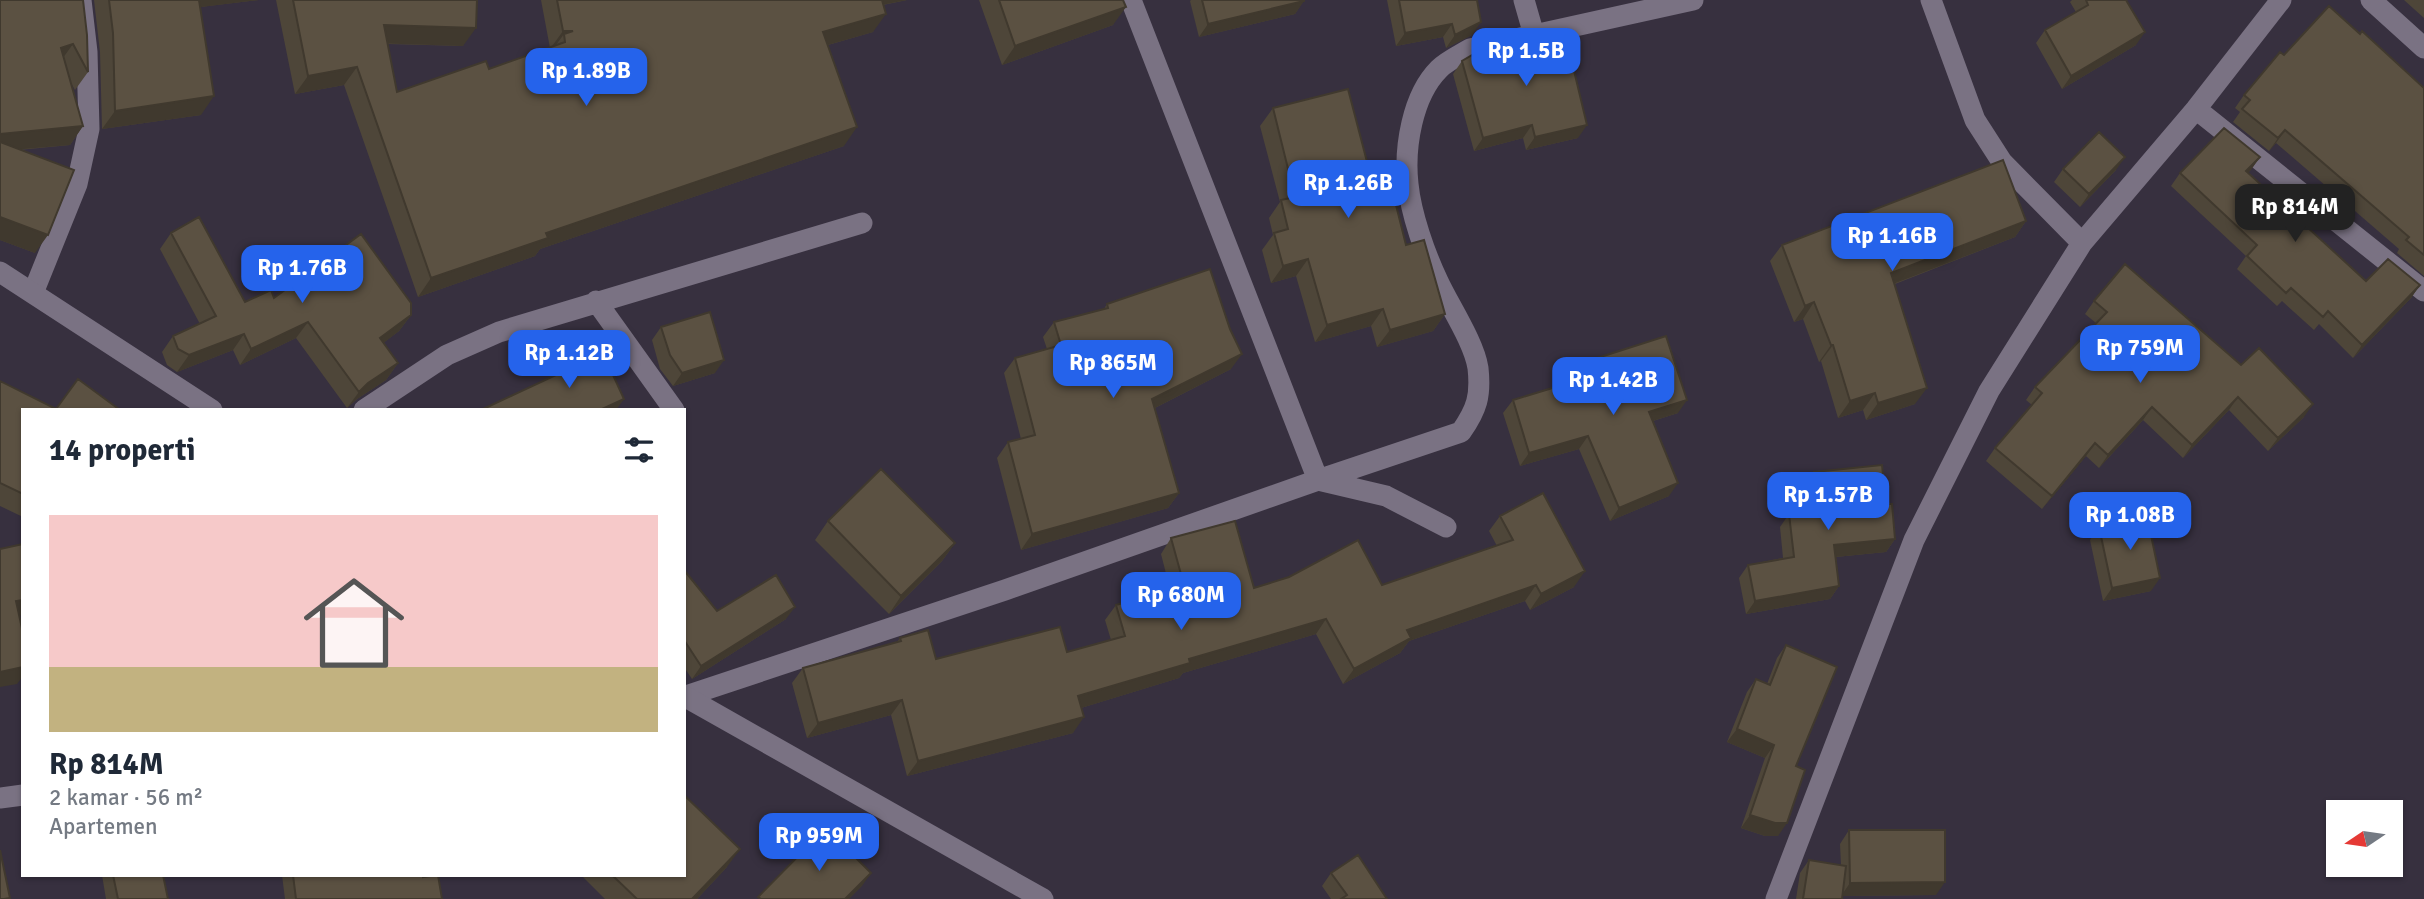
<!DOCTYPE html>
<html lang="id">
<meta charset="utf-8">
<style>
:root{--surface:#fff;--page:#f6f6f7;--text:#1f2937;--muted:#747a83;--accent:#2563eb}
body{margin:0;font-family:Signika,sans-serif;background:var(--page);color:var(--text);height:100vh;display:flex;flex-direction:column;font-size:26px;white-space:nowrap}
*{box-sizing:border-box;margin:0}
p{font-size:23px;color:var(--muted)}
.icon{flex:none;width:38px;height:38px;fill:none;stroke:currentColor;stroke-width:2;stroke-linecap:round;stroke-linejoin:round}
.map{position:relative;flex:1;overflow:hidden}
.panel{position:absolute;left:21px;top:408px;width:665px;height:469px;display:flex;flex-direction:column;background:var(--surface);border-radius:0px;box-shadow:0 2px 5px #0004}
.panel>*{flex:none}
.needle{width:46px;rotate:257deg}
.tools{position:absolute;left:2326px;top:800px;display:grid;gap:14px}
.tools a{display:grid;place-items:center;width:77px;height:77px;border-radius:0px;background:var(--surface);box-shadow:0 2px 5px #0004;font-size:35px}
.price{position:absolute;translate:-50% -60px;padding:0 16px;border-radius:14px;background:var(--accent);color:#fff;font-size:23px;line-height:46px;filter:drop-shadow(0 2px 4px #0008)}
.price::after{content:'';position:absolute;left:50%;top:42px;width:21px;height:16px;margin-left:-10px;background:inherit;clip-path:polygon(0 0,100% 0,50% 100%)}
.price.selected{background:#222;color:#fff}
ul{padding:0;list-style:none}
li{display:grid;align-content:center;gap:14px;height:371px;padding:0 28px}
li span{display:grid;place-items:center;height:217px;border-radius:0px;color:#555}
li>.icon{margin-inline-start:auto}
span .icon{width:126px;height:126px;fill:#fffc;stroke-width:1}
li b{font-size:30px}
h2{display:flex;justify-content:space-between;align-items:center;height:84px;padding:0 28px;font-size:30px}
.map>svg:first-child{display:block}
</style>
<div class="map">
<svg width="2424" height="899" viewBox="0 0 2424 899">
<rect width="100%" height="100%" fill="#37303f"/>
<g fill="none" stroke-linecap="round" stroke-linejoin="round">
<!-- service -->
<path stroke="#7a7283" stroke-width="21" d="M596,301L674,410
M364,410L447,355L499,332L862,223"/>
<!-- minor -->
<path stroke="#7a7283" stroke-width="21" d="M1131,0L1318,480L1386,496L1446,527
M1524,0L1534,35
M1931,0L1975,120L2002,162L2082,243
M2371,0L2424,48
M2196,109L2424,291
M33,293L77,184L89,129L87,52L81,0
M686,696L1005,590L1318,480L1461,432C1477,409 1481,396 1478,368C1474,342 1449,305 1438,281C1425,254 1411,214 1408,184C1404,148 1412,96 1439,69C1447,61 1460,55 1470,49L1693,0
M0,798L23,795
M1776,899L1914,540L1989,391L2082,243L2196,109L2281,0"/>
<!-- tertiary -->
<path stroke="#7a7283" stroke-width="21" d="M0,272L212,410
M684,696L1043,899"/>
</g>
<!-- wall -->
<path fill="#4e4639" d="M0,0H83L88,72L75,90L71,83L83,126L70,145L19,150L35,253L0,240Z
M94,0H259L200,7L201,115L102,129L100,52Z
M276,0H477L463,46L388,44L397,92L489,69L550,48L541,0H907L883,5L873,32L828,45L844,146L540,249L535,256L418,297L344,85L295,94Z
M979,0H1123L1113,25L1002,65Z
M1191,0H1304L1295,14L1199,37L1190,1Z
M1387,0H1477L1472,35L1446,48L1443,37L1396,46Z
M2072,0H2126L2136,45L2062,89L2036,43L2045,30L2076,12L2070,2Z
M2404,0H2424V18Z
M2360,34L2424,88V276L2397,253L2399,249L2276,143L2269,151L2233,122L2240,112L2235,108L2244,95L2284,55Z
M1487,53L1578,138L1526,150L1523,138L1474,151L1453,74L1462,61Z
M1273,108L1371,177L1406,245L1445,314L1433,331L1377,347L1371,326L1315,342L1296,276L1271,283L1262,250L1273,235L1269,218L1280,202L1260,126Z
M2260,157L2248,173L2366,281L2420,285L2411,298L2353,358L2319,324L2314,330L2282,301L2277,306L2237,269L2246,256L2171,186L2180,173Z
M2063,169L2116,170L2080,207L2054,182Z
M2026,221L2015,237L1895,284L1915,404L1866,420L1863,410L1838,418L1821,361L1819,362L1803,319L1794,322L1770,261L1782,245Z
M171,233L245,302L274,298L411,315L399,331L383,343L398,363L386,380L357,399L347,408L296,338L240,365L233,350L177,372L167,365L162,352L173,336L200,324L160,249Z
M2094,301L2241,365L2304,417L2268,451L2229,410L2183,458L2143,420L2099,468L2086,456L2042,509L1986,461L1995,448L2032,405L2026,400L2035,387L2096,323L2085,314Z
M1107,304L1231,369L1155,408L1179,493L1168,508L1021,550L997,458L1008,442L1021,439L1004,373L1015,358L1047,349L1043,337L1054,322L1104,309Z
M661,327L715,373L673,386L660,369L652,340Z
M1591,360L1678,413L1653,421L1669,496L1610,521L1579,449L1520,466L1503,413L1513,400L1583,379L1582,373Z
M0,381L56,409H120L23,410V517L0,506Z
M1814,472L1886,504L1895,539L1886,552L1836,557L1839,586L1830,599L1746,614L1739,578L1748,565L1783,558L1780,527L1789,514L1808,512L1805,485Z
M1500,516L1574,587L1530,610L1525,601L1409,641L1400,653L1343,684L1316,634L1183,673L1179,678L1081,708L1073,733L907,776L891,715L807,738L792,683L803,668L897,642L900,638L936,659L1067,652L1111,640L1105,620L1116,605L1170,589L1161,554L1171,538L1254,588L1382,585L1497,546L1489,531Z
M828,521L955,543L942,561L889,614L815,540Z
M2099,527L2151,591L2103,601L2090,540Z
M684,570L717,611L786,619L692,679L684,667Z
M1786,645L1796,766L1778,836H1765L1741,828L1765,758L1727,742L1747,692L1756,679L1767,684L1777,658Z
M1849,830L1936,895L1842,896V899H1796L1800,873L1809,860L1841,865L1840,844Z
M727,867L697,899H605L581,875H684Z
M1331,873L1387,899H1331L1322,886Z
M102,875H163L168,899H106Z
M282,875H423L442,899H285Z"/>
<!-- shaded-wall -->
<path fill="#40392e" d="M191,0H259L185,9Z
M871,0H907L866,8Z
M1304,1L1295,14L1199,37L1208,24Z
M1126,7L1113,25L1002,65L1015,46Z
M886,14L873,32L810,50L823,32Z
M1481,22L1472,35L1446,48L1455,35Z
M1452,24L1443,37L1396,46L1405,33Z
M384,25L476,28L463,46L372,43Z
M563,31H573L564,34L553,49H550Z
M2145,32L2136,45L2062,89L2071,76Z
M73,44L60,62L61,48Z
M357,67L344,85L295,94L308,76Z
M214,96L201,115L102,129L115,111Z
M1532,125L1523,138L1474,151L1483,138Z
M1587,125L1578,138L1526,150L1535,137Z
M83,126L70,145L0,151V134Z
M857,127L844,146L540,249L535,256L418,297L431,278L546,233Z
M2285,130L2276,143L2269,151L2278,138Z
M2125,157L2116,170L2080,207L2089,194Z
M2260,157L2251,170L2237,184L2246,171Z
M0,217L48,235L35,253L0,240Z
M2026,221L2015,237L1880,289L1891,273Z
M1308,259L1296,276L1271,283L1283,266Z
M2420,285L2411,298L2353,358L2362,345Z
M1814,302L1803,319L1794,322L1805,306Z
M1383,309L1371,326L1315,342L1327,325Z
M1445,314L1433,331L1377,347L1390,330Z
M411,315L399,331L368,355L380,338Z
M308,322L296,338L240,365L251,349Z
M244,334L233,350L177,372L189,355Z
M1831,345H1833L1821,361L1819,362Z
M1242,354L1231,369L1141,415L1152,399Z
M724,360L715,373L673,386L682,373Z
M398,363L386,380L357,399L347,408L359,392L368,383Z
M1927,388L1915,404L1866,420L1878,403Z
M1875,393L1863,410L1838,418L1850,401Z
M2238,397L2229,410L2183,458L2192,445Z
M624,399L616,410H600Z
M1687,400L1678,413L1640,425L1649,412Z
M2313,404L2304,417L2268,451L2278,438Z
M2152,407L2143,420L2099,468L2108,455Z
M1588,436L1579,449L1520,466L1529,453Z
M2095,443L2086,456L2042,509L2052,496Z
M1678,483L1669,496L1610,521L1619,508Z
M1179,493L1168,508L1021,550L1032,534Z
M1895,539L1886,552L1825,558L1834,545Z
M955,543L942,561L889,614L901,596Z
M1585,571L1574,587L1530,610L1541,594Z
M2160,578L2151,591L2103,601L2112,588Z
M1536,585L1525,601L1409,641L1400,653L1343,684L1354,669L1407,630Z
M1839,586L1830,599L1746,614L1755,601Z
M23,600V615L3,620L16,601Z
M795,607L786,619L692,679L701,666Z
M1326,619L1316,634L1183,673L1179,678L1068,712L1078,696L1189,659Z
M23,667V676L17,684L0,687V672Z
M902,700L891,715L807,738L818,723Z
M1084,717L1073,733L907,776L918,761Z
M1737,729L1774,745L1765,758L1727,742Z
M1750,815L1787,823L1778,836H1765L1741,828Z
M740,849L727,867L697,899H692Z
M871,873L862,886L849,899H845Z
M1945,882L1936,895L1841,896L1850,883Z"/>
<!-- building -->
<path fill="#5b5142" stroke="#40392e" stroke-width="2" d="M0,0H83L87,35L88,72L73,44L61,48L83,126L0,134Z
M109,0H199L214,96L115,111L113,33Z
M293,0H477L476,28L384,25L397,92L486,61L489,69L565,42L564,34L573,31H563L557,0H882L886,14L823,32L857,127L546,233L548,238L431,278L357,67L308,76Z
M999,0H1123L1126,7L1015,46Z
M1202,0H1304V1L1208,24Z
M1399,0H1477L1481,22L1455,35L1452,24L1405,33Z
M2086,0H2126L2145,32L2071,76L2045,30L2088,5Z
M2329,6L2360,34L2362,31L2424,88V255L2406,240L2409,237L2285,130L2278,138L2242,109L2250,100L2244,95L2280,52L2284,55Z
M1565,33L1587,125L1535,137L1532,125L1483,138L1462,61L1484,48H1486L1487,53Z
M1348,89L1371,177L1388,173L1406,245L1424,240L1445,314L1390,330L1383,309L1327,325L1308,259L1283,266L1274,233L1288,229L1281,200L1295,197L1273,108Z
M2224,128L2260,157L2246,171L2366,281L2388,259L2420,285L2362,345L2328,311L2323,317L2291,288L2286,293L2247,256L2257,245L2180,173Z
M2099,132L2125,157L2089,194L2063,169Z
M0,142L74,170L48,235L0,217Z
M2003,160L2026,221L1891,273L1927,388L1878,403L1875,393L1850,401L1833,345H1831L1814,302L1805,306L1782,245Z
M199,217L245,302L271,290L274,298L361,234L411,303V315L380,338L398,363L368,383L359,392L308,322L251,349L244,334L189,355L178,349L173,336L216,316L171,233Z
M2125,264L2241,365L2259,348L2313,404L2278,438L2238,397L2192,445L2152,407L2108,455L2095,443L2052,496L1995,448L2042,393L2035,387L2107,312L2094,301Z
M1210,269L1230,329L1242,354L1152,399L1179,493L1032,534L1008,442L1035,435L1015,358L1061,345L1054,322L1108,308L1107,304Z
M710,312L724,360L682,373L670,355L661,327Z
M1666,336L1687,400L1649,412L1678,483L1619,508L1588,436L1529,453L1513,400L1595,375L1591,360Z
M603,353L624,399L600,410H481Z
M78,379L120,410H23V494L0,483V381L56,409Z
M1882,465L1886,504H1892L1895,539L1834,545L1839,586L1755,601L1748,565L1794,557L1789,514L1818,511L1814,472Z
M881,469L955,543L901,596L828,521Z
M1543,493L1585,571L1541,594L1536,585L1407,630L1411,638L1354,669L1326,619L1189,659L1190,663L1078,696L1084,717L918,761L902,700L818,723L803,668L901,641L900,638L928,630L936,659L1060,627L1067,652L1125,636L1116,605L1184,585L1171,538L1235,521L1254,588L1289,577L1358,540L1382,585L1513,540L1500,516Z
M2147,516L2160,578L2112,588L2099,527Z
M23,544V600L16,601L23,633V667L0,672V549Z
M684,570L717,611L776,575L795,607L701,666L684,640Z
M1786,645L1837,667L1796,766L1805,770L1787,823H1775L1750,815L1774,745L1737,729L1756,679L1770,685Z
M684,795L740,849L692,899H637L612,875H684Z
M826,828L871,873L845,899H761L758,897Z
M1849,830H1945V882L1850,883Z
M0,850L10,898L4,899H0Z
M1358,855L1387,899H1341L1347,895L1331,873Z
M1809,860L1846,866L1842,899H1803Z
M113,875H163L168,899H118Z
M293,875H423V877L438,875L442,899H296Z"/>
</svg>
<div class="tools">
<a><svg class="needle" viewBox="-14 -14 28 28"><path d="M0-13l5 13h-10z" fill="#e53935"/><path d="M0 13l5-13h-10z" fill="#747a83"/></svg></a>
</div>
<b class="price" style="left:1526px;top:88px">Rp 1.5B</b>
<b class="price" style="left:586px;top:108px">Rp 1.89B</b>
<b class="price" style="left:1348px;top:220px">Rp 1.26B</b>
<b class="price selected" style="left:2295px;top:244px">Rp 814M</b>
<b class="price" style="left:1892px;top:273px">Rp 1.16B</b>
<b class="price" style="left:302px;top:305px">Rp 1.76B</b>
<b class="price" style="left:2140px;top:385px">Rp 759M</b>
<b class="price" style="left:569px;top:390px">Rp 1.12B</b>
<b class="price" style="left:1113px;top:400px">Rp 865M</b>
<b class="price" style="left:1613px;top:417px">Rp 1.42B</b>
<b class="price" style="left:1828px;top:532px">Rp 1.57B</b>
<b class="price" style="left:2130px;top:552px">Rp 1.08B</b>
<b class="price" style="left:1181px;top:632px">Rp 680M</b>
<b class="price" style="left:819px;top:873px">Rp 959M</b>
<section class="panel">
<h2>14 properti<svg class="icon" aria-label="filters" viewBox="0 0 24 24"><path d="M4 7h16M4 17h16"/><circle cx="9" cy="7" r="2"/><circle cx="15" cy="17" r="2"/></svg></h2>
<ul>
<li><span style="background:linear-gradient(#f6c9c9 70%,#c2b280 0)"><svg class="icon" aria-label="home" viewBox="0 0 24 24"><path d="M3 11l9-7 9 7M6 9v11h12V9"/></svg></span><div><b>Rp 814M</b><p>2 kamar · 56 m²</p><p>Apartemen</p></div></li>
</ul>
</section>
</div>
